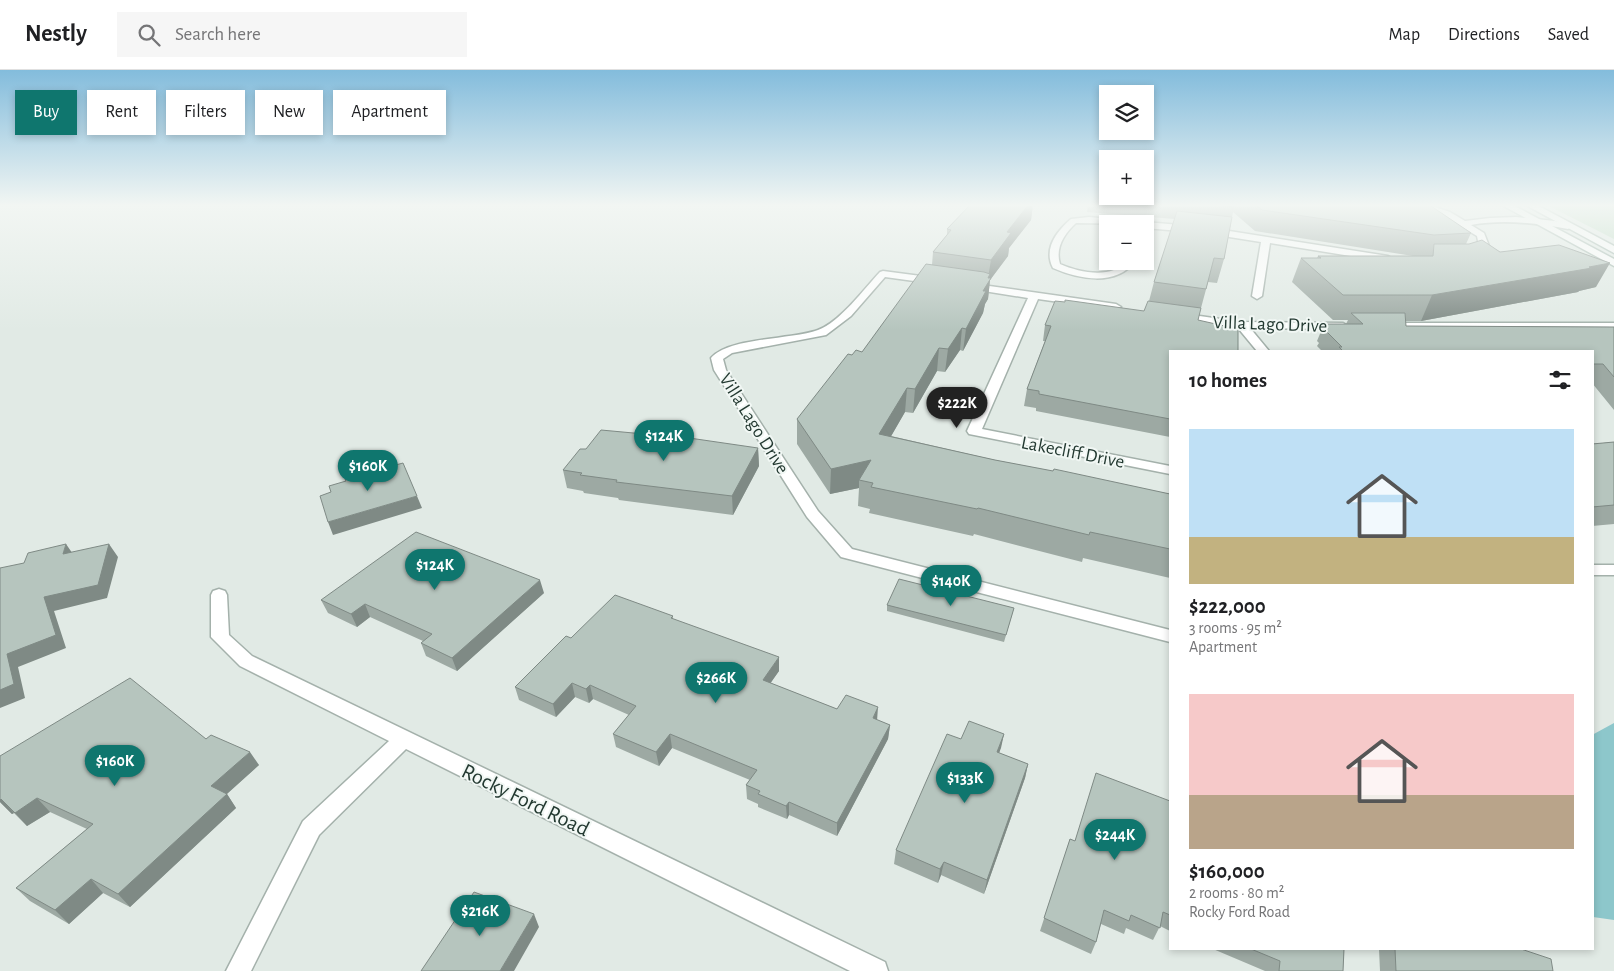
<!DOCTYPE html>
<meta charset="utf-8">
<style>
:root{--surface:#fff;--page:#f6f6f6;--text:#202124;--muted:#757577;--line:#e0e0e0;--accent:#0f766e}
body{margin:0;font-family:"Alegreya Sans",sans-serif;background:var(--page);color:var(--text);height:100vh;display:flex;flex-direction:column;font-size:19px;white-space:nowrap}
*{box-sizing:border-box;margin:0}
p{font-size:16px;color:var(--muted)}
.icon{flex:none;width:28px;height:28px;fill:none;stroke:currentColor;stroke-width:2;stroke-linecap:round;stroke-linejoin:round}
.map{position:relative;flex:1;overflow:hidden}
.sheet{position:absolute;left:1169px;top:280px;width:425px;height:600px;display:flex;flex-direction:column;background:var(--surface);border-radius:0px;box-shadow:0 2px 8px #0003}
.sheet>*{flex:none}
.guide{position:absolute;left:15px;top:20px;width:475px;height:45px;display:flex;gap:10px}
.controls{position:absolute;left:1099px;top:15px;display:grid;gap:10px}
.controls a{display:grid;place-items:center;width:55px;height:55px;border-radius:0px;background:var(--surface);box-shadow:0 2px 8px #0003;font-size:25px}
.price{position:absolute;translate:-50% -42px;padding:0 11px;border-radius:18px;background:var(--accent);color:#fff;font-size:16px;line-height:32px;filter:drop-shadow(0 1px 2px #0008)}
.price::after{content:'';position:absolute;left:50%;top:30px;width:15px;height:11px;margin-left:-8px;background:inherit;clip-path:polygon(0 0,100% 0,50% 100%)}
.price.on{background:#222;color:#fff}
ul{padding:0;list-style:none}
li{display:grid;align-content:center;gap:10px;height:265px;padding:0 20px}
li span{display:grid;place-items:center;height:155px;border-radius:0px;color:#555}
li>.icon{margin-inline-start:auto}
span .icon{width:90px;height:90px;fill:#fffc;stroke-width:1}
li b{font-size:21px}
h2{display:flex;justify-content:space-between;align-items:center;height:60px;padding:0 20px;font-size:21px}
.tag{padding:0 18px;border-radius:0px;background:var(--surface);box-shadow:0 2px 8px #0003;font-size:18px;line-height:45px}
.tag.on{background:var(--accent);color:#fff}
header{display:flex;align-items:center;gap:30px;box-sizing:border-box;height:70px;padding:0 25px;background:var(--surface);border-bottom:1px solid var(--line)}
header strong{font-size:24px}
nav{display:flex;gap:28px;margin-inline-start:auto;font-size:18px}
.search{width:350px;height:45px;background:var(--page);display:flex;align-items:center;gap:12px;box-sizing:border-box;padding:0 18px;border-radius:0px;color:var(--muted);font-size:19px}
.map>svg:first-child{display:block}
</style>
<header>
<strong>Nestly</strong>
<div class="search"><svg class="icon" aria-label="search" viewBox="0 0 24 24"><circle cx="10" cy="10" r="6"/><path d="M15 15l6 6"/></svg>Search here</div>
<nav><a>Map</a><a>Directions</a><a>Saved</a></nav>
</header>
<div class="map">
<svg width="1614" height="901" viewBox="0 0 1614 901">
<rect width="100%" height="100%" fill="#e1eae5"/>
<!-- green -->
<path fill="#bbdac1" d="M1545,134H1614V169Z"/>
<!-- water -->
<path fill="#8dc7cb" d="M1614,653V850L1593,847L1592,665Z"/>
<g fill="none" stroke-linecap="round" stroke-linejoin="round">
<!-- service casing -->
<g stroke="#a4b1ab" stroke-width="3">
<path id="service" d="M1413,134H1426L1450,142L1465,151L1490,148L1516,147L1555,151L1572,156L1568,159C1536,153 1503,149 1471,155L1484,163L1489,176L1476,190L1473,191L1468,188L1479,176L1477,166L1444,146Z
M1089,147L1132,151L1136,154L1076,153C1064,164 1055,178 1060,194C1076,201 1098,206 1114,200C1123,196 1124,191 1135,191C1116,217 1078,209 1053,198C1043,179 1057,161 1071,149Z
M1145,152L1204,157L1388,186L1393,189L1388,192L1270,173L1262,226L1257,229L1252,226L1261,172L1204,163L1145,158V154H1142Z
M883,201L936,208L941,211L936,214L885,207L851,246L826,265L732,283L723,289L726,300L818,441L852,479L1170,560V572L841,487L807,447L714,300L711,288C729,267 791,270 818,260C840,252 864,219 880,202Z
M968,213L1116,234L1121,237L1116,240L1038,229L982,359L1170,396V404L969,364L967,361L1028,228L965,218L963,216Z
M1179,243L1241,252L1343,253L1348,256L1343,259L1250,258L1269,281H1257L1238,258L1175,248L1174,246Z
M1386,253H1614V259L1382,258L1381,256Z
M1592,495H1614V505H1592Z"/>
</g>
<!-- minor casing -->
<g stroke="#a4b1ab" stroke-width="3">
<path id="minor" d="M219,519L225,521L227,525L229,565L252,586L885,892L888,901H850L406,679L319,765L251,901H226L303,751L389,671L240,596L211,567V525L213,521Z"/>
</g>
<!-- secondary casing -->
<g stroke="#a1b5ac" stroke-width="3">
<path id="secondary" d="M1500,134H1511L1614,189V196Z
M1524,134H1535L1614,176V183Z"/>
</g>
<!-- service -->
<use href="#service" fill="#fff" fill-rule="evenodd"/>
<!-- minor -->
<use href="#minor" fill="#fff" fill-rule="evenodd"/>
<!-- secondary -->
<use href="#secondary" fill="#fff" fill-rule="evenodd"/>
</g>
<!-- wall -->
<path fill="#9da9a3" d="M971,134H1033L1031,150L1009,178L1008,186L990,210L988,229L985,234L983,243L963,281L960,280L945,302L937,301L913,343L905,342L891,366L995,390L1170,424V508L1083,488L1082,492L974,464L973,466L869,443L870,439L858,436L859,418L830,424L797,374V349L852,285L862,282L932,195L933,182L947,165V159Z
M1088,134H1428L1471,163L1466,174L1500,182L1596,217L1579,221L1578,222L1421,251H1405L1406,256L1614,257V340L1592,313V281H1322L1317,276L1319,273L1317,271L1324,254H1346L1348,250H1333L1292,212L1301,188H1317L1318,186H1413L1255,161L1233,142L1224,189L1217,213L1208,212L1201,238L1170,281V367L1036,341V338L1024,336L1027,319L1045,271H1043L1045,255L1144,241L1149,231L1154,212L1175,149L1087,142Z
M1614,372V454L1592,456V374Z
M758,378L759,396L733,445L619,430L618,428L584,423L583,421L567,418L563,400L586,379Z
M544,523L457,601L426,586L421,573L423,571L370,547L357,557L328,543L321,530Z
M887,535L1014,538L1004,572L887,541Z
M673,546V549L779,601L770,613L837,639L877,650L890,655L888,669L837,766L789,745L787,749L758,737V734L747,729L746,715L750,710L672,678L659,696L616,677L613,664L629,645L593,629L589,633L575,627L556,647L519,630L515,617L571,568Z
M1004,664L999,683L1028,694L1025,708L984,824L941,805L938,813L894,794L896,780L961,669Z
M206,669L259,695L227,724L236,738L130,837L103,823L69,854L30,831L16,818L87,759L50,742L27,756L14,743L12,744L0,732Z
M1170,731V861L1160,856L1153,870L1126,858L1124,864L1101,854L1096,872L1091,884L1040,861L1070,769L1075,771Z
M1213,879H1344L1343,901H1265Z
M1379,879H1521L1553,901H1380Z"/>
<!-- shaded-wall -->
<path fill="#7f8a85" d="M1029,134H1033L1031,150L1009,178L1008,186L990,210L988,229L985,234L983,243L963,281L966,259L983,221L987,213L991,190L1007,162Z
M1610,193L1596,217L1579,221L1578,222L1421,251L1432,225Z
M962,258L960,280L945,302L948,279Z
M939,278L937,301L913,343L915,319Z
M907,318L905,342L878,389L879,364Z
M758,378L759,396L733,445L732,426Z
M871,390L859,410V418L830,424L831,399Z
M417,426L422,438L333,465L328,452Z
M66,474L75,487L63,484Z
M109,474L118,487L107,528L54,541L66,578L18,597L25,628L0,638V620L7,584L44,527Z
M540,510L544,523L457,601L452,588Z
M365,534L370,547L357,557L351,544Z
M779,587V601L763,624V610Z
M572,613L575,627L556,647L553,634Z
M590,615L593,629L589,633L586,619Z
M878,637L877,651L873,648Z
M890,655L888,669L837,766V753Z
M670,664L672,678L659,696L656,682Z
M1004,664L1001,678L994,696L997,682Z
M250,682L259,695L220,730L211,716Z
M1028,694L1025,708L984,824L987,810Z
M227,724L236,738L130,837L118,824Z
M37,728L50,742L27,756L15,743Z
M1,729L14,743L12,744L0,732V730Z
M789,732V745L787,749L786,736Z
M944,792L941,805L938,813L940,799Z
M91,809L103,823L69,854L55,840Z
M534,844L539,857L514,901H500Z"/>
<!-- building -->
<path fill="#b6c5be" stroke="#7f8a85" d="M971,134H1029L1007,162L1011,163L991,190L933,182L951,160L947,159Z
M1206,134H1235L1234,137Z
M1255,134H1428L1471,163L1434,165L1262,140Z
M1177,141L1232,147L1224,189L1214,188L1206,219L1154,212Z
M1482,170L1500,182L1559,175L1610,193L1589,197L1592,198L1432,225H1343L1301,188H1321L1318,186H1433L1434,174H1469Z
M926,194L984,202L990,204L988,208H991L983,221H986L966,259L962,258L948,279L939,278L915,319L907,318L879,364L995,390L1053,401L1054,399L1170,424V479L1090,462L1089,465L978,438L977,439L871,417L873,413L859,410L871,390L831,399L797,349L848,284L852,285L856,280L862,282Z
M1065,230L1144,241L1148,231L1201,238L1198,250L1238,259V281H1170V349L1039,324V321L1027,319L1051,256L1045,255L1055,231L1065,232Z
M1351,243H1405L1406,256L1614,257V307L1603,294H1592V281H1343L1339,277H1342L1324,259H1328L1324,254H1363Z
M601,360L655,365V363L758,378L732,426L616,412L617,410L580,405L582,403L563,400L580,379H586Z
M1614,372V435L1592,437V374Z
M403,393L417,426L328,452L320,426L331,422L329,416L346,411L345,409Z
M416,462L540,510L452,588L421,573L432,564L365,534L351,544L321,530Z
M66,474L63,484L109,474L98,515L44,527L56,565L7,584L14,614L0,620V498L24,493L28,483Z
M899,509L1014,538L1006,565L887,535Z
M615,525L673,546L671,548L779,587L763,610L837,639L846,625L878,637L873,648L890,655L837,753L789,732L786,736L758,724L760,721L746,715L757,700L670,664L656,682L613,664L636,636L590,615L586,619L572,613L553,634L515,617L566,566L571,568Z
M130,608L206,669L211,665L250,682L211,716L227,724L118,824L91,809L55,840L16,818L93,754L37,728L15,743L1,729L0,730V686Z
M969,651L1004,664L997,682L1028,694L987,810L944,792L940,799L896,780L947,664L961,669Z
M1096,703L1170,731V845L1163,842L1160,858L1131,845L1129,851L1104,840L1096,872L1044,848L1070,769L1075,771Z
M474,822L534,844L500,901H421Z
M1251,879H1344L1343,901H1279L1280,891Z
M1395,879H1521L1551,889L1553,901H1396Z"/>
<!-- sky -->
<linearGradient id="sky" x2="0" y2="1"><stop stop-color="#83bcdc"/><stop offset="0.52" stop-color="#f2f6f3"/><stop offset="1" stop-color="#f2f6f3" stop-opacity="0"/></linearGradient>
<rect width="1614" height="260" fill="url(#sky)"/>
<g text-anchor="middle" stroke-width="4" stroke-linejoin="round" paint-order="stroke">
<!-- street labels -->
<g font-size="19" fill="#233931" stroke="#f1f7f4">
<text transform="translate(1270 253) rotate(2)" y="7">Villa Lago Drive</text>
<text transform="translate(755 353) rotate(58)" y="7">Villa Lago Drive</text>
<text transform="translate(1073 381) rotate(11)" y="7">Lakecliff Drive</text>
</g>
<!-- near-street labels -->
<g font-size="22" fill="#233931" stroke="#f1f7f4">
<text transform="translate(526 729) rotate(26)" y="8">Rocky Ford Road</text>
</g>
</g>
</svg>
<div class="controls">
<a><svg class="icon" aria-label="layers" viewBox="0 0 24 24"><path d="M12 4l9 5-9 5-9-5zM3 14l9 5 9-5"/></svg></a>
<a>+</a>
<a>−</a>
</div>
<b class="price on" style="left:957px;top:359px">$222K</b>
<b class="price" style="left:664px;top:392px">$124K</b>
<b class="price" style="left:368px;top:422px">$160K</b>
<b class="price" style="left:435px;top:521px">$124K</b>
<b class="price" style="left:951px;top:537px">$140K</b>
<b class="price" style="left:716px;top:634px">$266K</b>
<b class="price" style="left:115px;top:717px">$160K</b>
<b class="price" style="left:965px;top:734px">$133K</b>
<b class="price" style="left:1115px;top:791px">$244K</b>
<b class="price" style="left:480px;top:867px">$216K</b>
<div class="guide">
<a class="tag on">Buy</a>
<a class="tag">Rent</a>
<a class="tag">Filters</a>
<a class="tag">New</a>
<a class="tag">Apartment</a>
</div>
<section class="sheet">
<h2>10 homes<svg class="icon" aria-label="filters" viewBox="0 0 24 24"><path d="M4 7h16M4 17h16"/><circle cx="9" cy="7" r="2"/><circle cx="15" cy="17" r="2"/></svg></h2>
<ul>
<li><span style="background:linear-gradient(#bfe0f5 70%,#c2b280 0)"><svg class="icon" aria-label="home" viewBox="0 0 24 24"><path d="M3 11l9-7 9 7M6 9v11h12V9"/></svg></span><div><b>$222,000</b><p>3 rooms · 95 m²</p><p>Apartment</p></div></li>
<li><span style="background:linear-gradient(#f6c9c9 65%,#b9a48a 0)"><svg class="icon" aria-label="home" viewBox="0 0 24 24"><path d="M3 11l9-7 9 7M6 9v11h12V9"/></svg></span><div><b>$160,000</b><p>2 rooms · 80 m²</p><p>Rocky Ford Road</p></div></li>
</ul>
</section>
</div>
